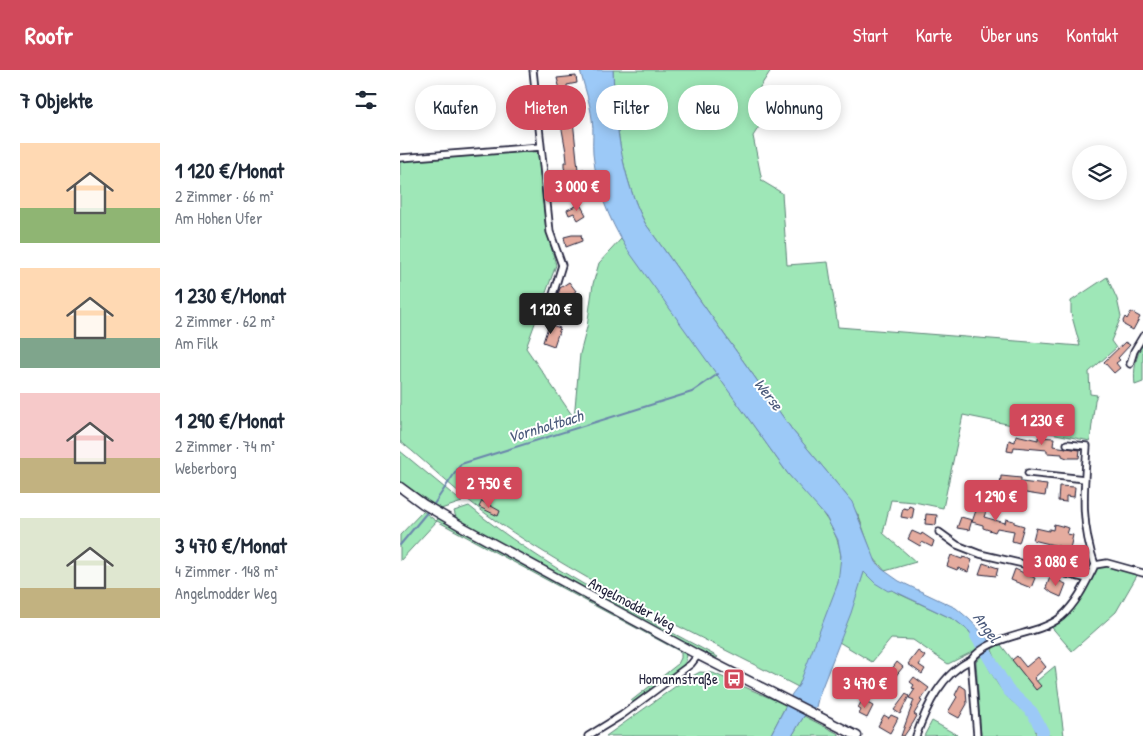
<!DOCTYPE html>
<html lang="de">
<meta charset="utf-8">
<style>
:root{--surface:#fff;--page:#f6f6f7;--text:#1f2937;--muted:#747a83;--accent:#d1495b}
body{margin:0;font-family:"Patrick Hand",sans-serif;background:var(--page);color:var(--text);height:100vh;display:flex;flex-direction:column;font-size:19px;white-space:nowrap}
*{box-sizing:border-box;margin:0}
p{font-size:16px;color:var(--muted)}
.icon{flex:none;width:28px;height:28px;fill:none;stroke:currentColor;stroke-width:2;stroke-linecap:round;stroke-linejoin:round}
.map{position:relative;flex:1;overflow:hidden}
.details{display:flex;flex-direction:column;background:var(--surface);width:400px}
.details>*{flex:none}
.hud{position:absolute;left:15px;top:15px;width:475px;height:45px;display:flex;gap:10px}
.tools{position:absolute;left:672px;top:75px;display:grid;gap:10px}
.tools a{display:grid;place-items:center;width:55px;height:55px;border-radius:50%;background:var(--surface);box-shadow:0 2px 12px #0003;font-size:25px}
.price{position:absolute;translate:-50% -42px;padding:0 11px;border-radius:5px;background:var(--accent);color:#fff;font-size:16px;line-height:32px;filter:drop-shadow(0 1px 2px #0008)}
.price::after{content:'';position:absolute;left:50%;top:30px;width:15px;height:11px;margin-left:-8px;background:inherit;clip-path:polygon(0 0,100% 0,50% 100%)}
.price.on{background:#222;color:#fff}
ul{padding:0;list-style:none}
li{display:flex;align-items:center;gap:15px;height:125px;padding:0 20px}
li span{display:grid;place-items:center;flex:none;width:140px;height:100px;border-radius:0px;color:#555}
li>.icon{margin-inline-start:auto}
span .icon{width:60px;height:60px;fill:#fffc;stroke-width:1}
li b{font-size:21px}
h2{display:flex;justify-content:space-between;align-items:center;height:60px;padding:0 20px;font-size:21px}
.chip{padding:0 18px;border-radius:22px;background:var(--surface);box-shadow:0 2px 12px #0003;font-size:18px;line-height:45px}
.chip.on{background:var(--accent);color:#fff}
header{display:flex;align-items:center;gap:30px;box-sizing:border-box;height:70px;padding:0 25px;background:var(--accent);color:#fff}
header strong{font-size:24px}
nav{display:flex;gap:28px;margin-inline-start:auto;font-size:18px}
main{display:flex;flex:1;min-height:0}
.map>svg:first-child{display:block}
</style>
<header>
<strong>Roofr</strong>
<nav><a>Start</a><a>Karte</a><a>Über uns</a><a>Kontakt</a></nav>
</header>
<main>
<section class="details">
<h2>7 Objekte<svg class="icon" aria-label="filters" viewBox="0 0 24 24"><path d="M4 7h16M4 17h16"/><circle cx="9" cy="7" r="2"/><circle cx="15" cy="17" r="2"/></svg></h2>
<ul>
<li><span style="background:linear-gradient(#ffd9b3 65%,#8fb573 0)"><svg class="icon" aria-label="home" viewBox="0 0 24 24"><path d="M3 11l9-7 9 7M6 9v11h12V9"/></svg></span><div><b>1 120 €/Monat</b><p>2 Zimmer · 66 m²</p><p>Am Hohen Ufer</p></div></li>
<li><span style="background:linear-gradient(#ffd9b3 70%,#7fa58c 0)"><svg class="icon" aria-label="home" viewBox="0 0 24 24"><path d="M3 11l9-7 9 7M6 9v11h12V9"/></svg></span><div><b>1 230 €/Monat</b><p>2 Zimmer · 62 m²</p><p>Am Filk</p></div></li>
<li><span style="background:linear-gradient(#f6c9c9 65%,#c2b280 0)"><svg class="icon" aria-label="home" viewBox="0 0 24 24"><path d="M3 11l9-7 9 7M6 9v11h12V9"/></svg></span><div><b>1 290 €/Monat</b><p>2 Zimmer · 74 m²</p><p>Weberborg</p></div></li>
<li><span style="background:linear-gradient(#dfe7d0 70%,#c2b280 0)"><svg class="icon" aria-label="home" viewBox="0 0 24 24"><path d="M3 11l9-7 9 7M6 9v11h12V9"/></svg></span><div><b>3 470 €/Monat</b><p>4 Zimmer · 148 m²</p><p>Angelmodder Weg</p></div></li>
</ul>
</section>
<div class="map">
<svg width="743" height="666" viewBox="0 0 743 666">
<rect width="100%" height="100%" fill="#fff"/>
<filter id="ink" filterUnits="userSpaceOnUse"><feTurbulence type="fractalNoise" baseFrequency=".02" numOctaves="2"/><feDisplacementMap in="SourceGraphic" scale="10" xChannelSelector="R" yChannelSelector="G"/><feConvolveMatrix kernelMatrix="1 2 1 2 8 2 1 2 1" color-interpolation-filters="sRGB"/></filter>
<g filter="url(#ink)">
<!-- green -->
<path fill="#9ee7b7" stroke="#608479" d="M213,0H371L360,17L364,49L353,66L362,111L382,123L387,195L428,192L438,257L680,276L671,243V231L707,207L717,229L721,247L711,271L716,278L689,302L690,324L697,325L695,330L690,371L563,345L543,438L514,432L491,430L483,463L516,492L485,501L473,487L459,447L446,425L393,361L245,153C221,107 215,52 213,0Z
M133,81L138,84L146,158L156,195L126,278L174,348L180,284L187,257L193,214L199,193L221,169L388,404C414,432 448,463 440,505C437,520 430,535 425,549C417,571 409,596 398,617C296,564 190,516 96,451C61,427 32,397 0,371V91Z
M743,273V312L735,315C733,299 736,287 743,273Z
M0,381L62,432L41,439L0,412Z
M69,436C144,498 232,541 318,587L316,588L298,580L57,451L54,441Z
M23,441L36,451L39,448L283,580L287,585L286,591L282,597L233,633L231,631L278,594L281,588V582L37,451L0,491V465Z
M707,493L739,502L716,542L672,581L649,554L674,534L695,495Z
M464,502L495,522L555,550L569,561L580,578L548,594L513,570L491,569L472,592L439,572Z
M598,571L632,615L655,596L664,666H642L643,661L632,642L608,620L592,580L595,573Z
M582,585C589,597 595,612 604,623C616,638 636,645 636,666H581L576,592Z
M300,602L313,603L386,635L370,666H206L283,611Z
M404,646L439,664V666H392Z
M532,651L557,665L524,666Z"/>
<!-- water -->
<path fill="#9cc9f7" stroke="#6b86ac" d="M180,0H213C215,52 221,107 245,153L393,361L452,432L476,492L482,499L499,511L556,538L569,549L591,572L580,578L569,561L555,550L492,520L488,521L475,513L464,502L451,543L419,625L416,637L404,646L392,666H370L392,624L399,615L438,513L441,486L438,470L426,447L388,404L227,179C208,147 197,121 193,84C192,73 194,60 192,49C190,32 184,16 180,0Z"/>
<g fill="none" stroke-linecap="round" stroke-linejoin="round">
<!-- stream -->
<path stroke="#6b86ac" stroke-width="2" d="M32,437L61,394L292,322L318,304
M0,475L29,440"/>
<!-- river -->
<path stroke="#9cc9f7" stroke-width="12" d="M576,566L608,620L632,642L643,662L642,666"/>
</g>
<!-- building -->
<path fill="#e5ac9f" stroke="#22223b" d="M176,6L177,13L167,15V22L170,39L174,38L176,50H173L178,100L184,99V105L177,106L178,122L162,124L161,111L167,110L164,97V92H167L166,82L160,48H157L154,28L162,27L157,8Z
M180,134L186,145L178,150L174,143L169,145L167,140Z
M172,165H181L182,171L166,177L164,167Z
M169,212L176,221L169,226L165,238L161,237L159,244L153,241L160,218Z
M731,242L740,247L733,260L724,255L723,251L725,247L727,249Z
M149,254L160,258L154,276L143,272Z
M725,272L730,275L718,288L720,290L716,293L720,298L714,303L704,292Z
M616,365L638,370V367L654,368L653,376L680,380L679,388H667L662,386V384L647,383V380L614,377L613,382L607,381L609,370L615,372Z
M601,406L621,408V412L647,415L645,426L619,422L618,431H609L610,419L600,417Z
M659,416L675,417L674,427L666,426V432L658,431Z
M581,426L587,428L584,438L586,441L584,447L605,453L606,449L614,451V453L624,456L619,473L612,471L614,461L597,458L595,462L583,458V455L572,452Z
M82,431L100,441L98,446L79,437Z
M509,436L514,438L512,449L501,447L503,438L508,439Z
M526,444L537,445L536,455L525,454Z
M561,447L572,450L569,460L557,458Z
M654,454L669,458L667,464L673,465L670,479L633,470L636,458L649,461V459L653,460Z
M512,461L521,465L522,463L534,471L532,477L522,472L520,476L508,469Z
M551,485L562,489L563,487L572,490L568,502L558,498L557,500L547,496Z
M583,493L598,498L596,506L579,504Z
M615,499L635,508L631,518L611,510Z
M650,507L666,514L661,527L652,523L646,518Z
M518,581L525,586L519,595L525,599L522,604L508,594Z
M617,586L626,597L638,587L646,597L634,608L641,616L636,620L612,590Z
M497,592L503,597L489,614L486,612L476,626L464,617L462,619L456,614L462,606L464,607L467,604L476,610L484,602L488,604Z
M514,607L529,618L520,630L522,631L514,644L517,646L513,653L504,666H501L514,630L509,628L515,619L512,618L514,615L510,612Z
M560,615L566,619L567,634L559,648L548,642L557,627L555,625Z
M506,624L509,626L500,644L494,640Z
M462,630L473,636L467,648L459,644L461,640L458,638Z
M484,645L489,648L491,645L498,648L490,663L478,656Z"/>
<g fill="none" stroke-linecap="round" stroke-linejoin="round">
<!-- street casing -->
<g stroke="#22223b" stroke-width="9">
<path id="street" d="M133,0L150,162L162,195L147,244
M0,88L141,77
M730,294L734,281L743,266
M667,374L687,376C684,421 680,451 695,495
M628,403L685,409
M539,462L557,475L580,484L688,509
M188,666L222,645L291,594L298,585
M516,666C527,636 541,604 571,590
M577,666L571,590C590,564 638,566 661,547C677,533 686,513 695,495L707,493L743,503"/>
</g>
<!-- secondary casing -->
<g stroke="#22223b" stroke-width="11">
<path id="secondary" d="M0,417L23,434L61,456L298,585L457,666"/>
</g>
<!-- street -->
<use href="#street" stroke="#fff" stroke-width="5.5"/>
<!-- secondary -->
<use href="#secondary" stroke="#fff" stroke-width="8"/>
</g>
</g>
<!-- icons -->
<defs>
<g id="bus-square" transform="scale(1.125)"><rect x="-9" y="-9" width="18" height="18" rx="4" fill="#d1495b" stroke="#fff"/><path d="M-5-6H5V4H4V6H2V4H-2V6H-4V4H-5ZM-3.5-4V0h7V-4ZM-3.5 1.2v1.5H-2V1.2ZM2 1.2v1.5H3.5V1.2Z" fill="#fff"/></g>
</defs>
<g fill-rule="evenodd">
<use href="#bus-square" x="334" y="609"/>
</g>
<g text-anchor="middle" stroke-width="4" stroke-linejoin="round" paint-order="stroke">
<!-- street labels -->
<g font-size="15" fill="#22223b" stroke="#fff">
<text transform="translate(232 534) rotate(28)" y="5">Angelmodder Weg</text>
</g>
<!-- poi labels -->
<g font-size="15" fill="#22223b" stroke="#fff" text-anchor="end">
<text x="318" y="614">Homannstraße</text>
</g>
<!-- water labels -->
<g font-size="16" font-style="italic" fill="#4d5c7d" stroke="#fff">
<text transform="translate(369 324) rotate(52)" y="6">Werse</text>
<text transform="translate(145 356) rotate(-17)" y="6">Vornholtbach</text>
<text transform="translate(587 557) rotate(53)" y="6">Angel</text>
</g>
</g>
</svg>
<div class="tools">
<a><svg class="icon" aria-label="layers" viewBox="0 0 24 24"><path d="M12 4l9 5-9 5-9-5zM3 14l9 5 9-5"/></svg></a>
</div>
<b class="price" style="left:177px;top:142px">3 000 €</b>
<b class="price on" style="left:151px;top:265px">1 120 €</b>
<b class="price" style="left:642px;top:376px">1 230 €</b>
<b class="price" style="left:89px;top:439px">2 750 €</b>
<b class="price" style="left:596px;top:452px">1 290 €</b>
<b class="price" style="left:656px;top:517px">3 080 €</b>
<b class="price" style="left:465px;top:639px">3 470 €</b>
<div class="hud">
<a class="chip">Kaufen</a>
<a class="chip on">Mieten</a>
<a class="chip">Filter</a>
<a class="chip">Neu</a>
<a class="chip">Wohnung</a>
</div>
</div>
</main>
